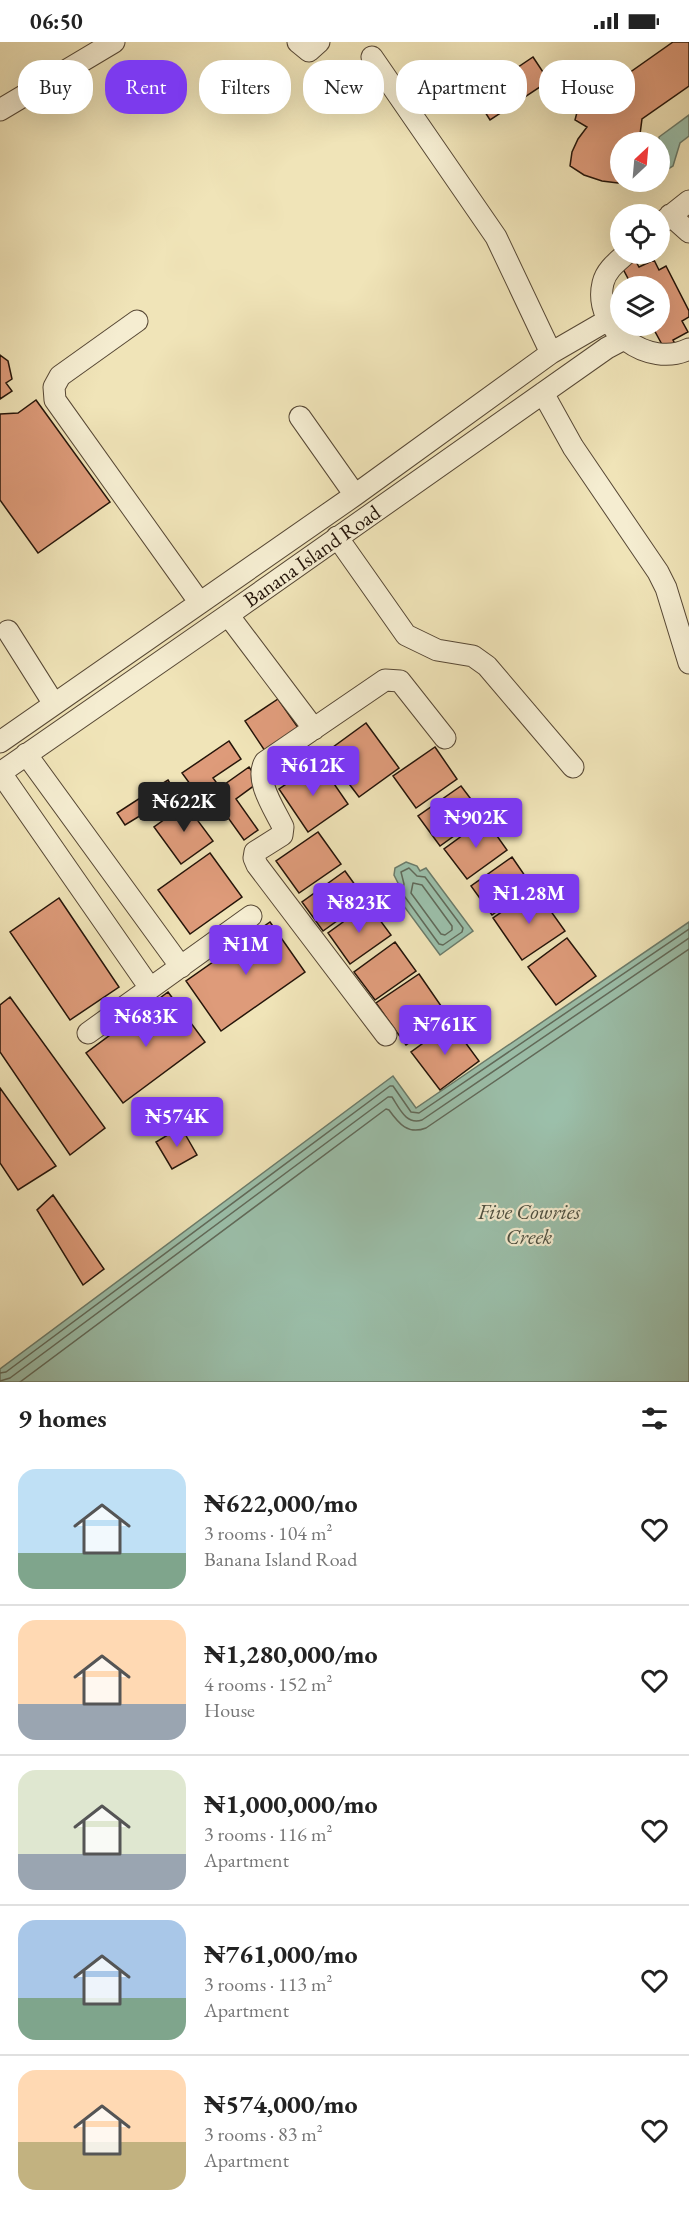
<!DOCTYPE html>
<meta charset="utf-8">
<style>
:root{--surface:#fff;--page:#f6f6f6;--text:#222;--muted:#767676;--line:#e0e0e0;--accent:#7c3aed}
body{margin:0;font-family:"EB Garamond",serif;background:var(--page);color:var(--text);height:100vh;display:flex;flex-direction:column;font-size:22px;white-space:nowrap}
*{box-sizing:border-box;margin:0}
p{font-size:20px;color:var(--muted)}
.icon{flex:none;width:33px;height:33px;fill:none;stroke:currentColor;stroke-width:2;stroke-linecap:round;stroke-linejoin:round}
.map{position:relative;height:1340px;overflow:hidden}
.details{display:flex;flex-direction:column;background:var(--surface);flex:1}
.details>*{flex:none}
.top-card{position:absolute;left:18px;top:18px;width:654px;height:54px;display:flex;gap:12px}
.needle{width:39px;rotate:26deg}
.fabs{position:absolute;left:610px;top:90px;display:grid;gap:12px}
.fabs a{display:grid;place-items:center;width:60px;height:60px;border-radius:50%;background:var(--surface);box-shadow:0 6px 24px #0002;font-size:30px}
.price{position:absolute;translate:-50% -51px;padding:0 14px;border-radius:6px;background:var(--accent);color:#fff;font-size:20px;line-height:39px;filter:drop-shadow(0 2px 3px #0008)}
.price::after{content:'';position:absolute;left:50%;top:36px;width:18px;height:14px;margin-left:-9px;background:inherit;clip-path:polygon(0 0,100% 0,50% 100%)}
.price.active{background:#222;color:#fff}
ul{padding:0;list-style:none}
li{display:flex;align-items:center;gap:18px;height:150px;padding:0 18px}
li+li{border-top:2px solid var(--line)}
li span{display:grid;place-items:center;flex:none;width:168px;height:120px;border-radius:18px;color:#555}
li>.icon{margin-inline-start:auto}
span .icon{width:72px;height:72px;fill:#fffc;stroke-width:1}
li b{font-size:26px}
h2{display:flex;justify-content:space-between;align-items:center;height:72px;padding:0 18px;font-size:26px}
.pill{padding:0 21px;border-radius:24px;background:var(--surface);box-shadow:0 6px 24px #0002;font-size:21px;line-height:54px}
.pill.active{background:var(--accent);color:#fff}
.status{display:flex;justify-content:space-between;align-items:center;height:42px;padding:0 30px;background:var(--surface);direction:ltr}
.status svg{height:16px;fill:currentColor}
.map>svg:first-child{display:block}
</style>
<div class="status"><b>06:50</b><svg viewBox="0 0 49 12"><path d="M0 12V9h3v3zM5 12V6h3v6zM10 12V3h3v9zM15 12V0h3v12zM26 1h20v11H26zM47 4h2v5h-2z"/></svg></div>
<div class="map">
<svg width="689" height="1340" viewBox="0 0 689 1340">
<rect width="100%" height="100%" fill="#f0e4b8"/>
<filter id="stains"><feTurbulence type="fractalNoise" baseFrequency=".00333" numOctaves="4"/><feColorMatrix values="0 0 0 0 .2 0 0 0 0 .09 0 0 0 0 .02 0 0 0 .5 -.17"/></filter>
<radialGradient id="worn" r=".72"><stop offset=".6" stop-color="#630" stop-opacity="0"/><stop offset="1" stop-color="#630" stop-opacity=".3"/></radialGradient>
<!-- water -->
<path fill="#9bbfaa" stroke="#6b7b6a" stroke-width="1.5" d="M689,73V94L680,101L673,124L660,132L659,95Z
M406,820L417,824L420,829L426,826L473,889L440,913L392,848L399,843L394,833L395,826Z
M689,880V1340H0V1327L393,1034L416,1066Z"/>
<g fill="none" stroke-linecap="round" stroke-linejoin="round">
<!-- shore -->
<path stroke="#606a5a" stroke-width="1.5" d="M409,826L417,834L425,835L463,886L462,890L443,903L439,902L402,851L404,842L401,830Z
M413,841L422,843L452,884V888L445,893L441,892L411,851Z
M0,1331L6,1330L390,1044H393L411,1070L419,1071L689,887
M0,1339L10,1336L388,1055H392C400,1067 406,1083 422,1078L689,896
M20,1340L386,1067L389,1068C399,1082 408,1093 426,1086L689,907"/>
</g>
<!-- building -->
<path fill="#de9b7a" stroke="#241409" stroke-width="1.5" d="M673,0H689V44L642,77L639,100H621V140H623L618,141L602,139L584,133L570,124L572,110L578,97L587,85L575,78L581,55L592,57Z
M533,15L549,39L490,78L475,54Z
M635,218L639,225L654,218L659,228L666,224L689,269V275L682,279L688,290L673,298L675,302L665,308L652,284H660V244H632L622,225Z
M0,313L8,319L12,337L6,341L12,349L0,357Z
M36,358L110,460L38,511L0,458V372L18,371Z
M278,657L299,687L265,709L245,679Z
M366,681L399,726L359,755L337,726L329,708Z
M229,699L241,717L213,736L219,744L201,757L182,731Z
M435,705L457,737L416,766L393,734Z
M319,720L348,762L308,790L279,747Z
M249,725L259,740L236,757L258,788L244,798L211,752Z
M168,738L177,753L152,769L142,754Z
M461,744L483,773L440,804L418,774Z
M140,756L148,769L125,783L117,771Z
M186,762L191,768L195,765L203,775L198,779L213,799L181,822L154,785Z
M485,777L507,808L467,837L444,807Z
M318,790L341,822L299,851L276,819Z
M210,811L242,855L190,892L158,848Z
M512,815L532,844L492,873L471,844Z
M345,829L366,858L323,889L302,860Z
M535,847L565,889L522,918L493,876Z
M59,856L119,945L70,978L10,890Z
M368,862L391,893L350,922L328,891Z
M270,880L305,930L221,989L186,939Z
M567,896L596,934L556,963L528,925Z
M395,900L416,929L375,958L354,930Z
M419,932L448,974L406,1003L376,961Z
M168,950L205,1000L123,1061L86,1011Z
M10,955L105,1086L70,1113L0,1010V963Z
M451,981L479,1019L440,1048L411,1010Z
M0,1046L56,1124L18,1148L0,1121Z
M181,1085L197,1113L172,1127L156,1100Z
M53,1153L104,1227L83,1243L37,1168Z"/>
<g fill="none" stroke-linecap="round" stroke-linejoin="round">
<!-- minor casing -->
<g stroke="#574835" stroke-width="23">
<path id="minor" d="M298,0L309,9L319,0
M372,15L496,195L551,311
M0,68L114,0
M670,173L689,190
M660,182L689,159
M626,212C617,220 606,228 603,241C592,287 649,327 689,307
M137,279L60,334L54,345L55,358L200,561
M543,351L573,405L658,530L666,546L689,621
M300,375L355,453
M337,495L406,593L437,608L473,614L487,624L573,725
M228,573L314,687
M8,589L54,662
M0,700L355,453L551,311L608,278
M26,712L181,925
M0,730L150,946
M0,731L228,573L607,306L624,297
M88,991L251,874
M386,993L257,823L254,816L255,810L282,793L283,785C275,768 254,738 265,720L385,638L400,639L445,696"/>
</g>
<!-- minor -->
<use href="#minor" stroke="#f5edd1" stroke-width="21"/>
</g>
<g text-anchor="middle" stroke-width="4.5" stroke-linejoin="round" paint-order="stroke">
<!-- street labels -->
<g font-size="21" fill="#241409" stroke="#f5edd1">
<text transform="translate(312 514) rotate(-35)" y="7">Banana Island Road</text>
</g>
<!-- water labels -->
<g font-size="22" font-style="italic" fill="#4e5041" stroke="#f5edd1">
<text x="529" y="1177">Five Cowries<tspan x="529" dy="25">Creek</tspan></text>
</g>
</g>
<rect width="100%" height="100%" filter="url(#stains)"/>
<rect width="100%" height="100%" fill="url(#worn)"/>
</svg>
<div class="fabs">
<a><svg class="needle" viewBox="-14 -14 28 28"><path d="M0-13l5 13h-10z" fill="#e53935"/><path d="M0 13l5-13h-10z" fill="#767676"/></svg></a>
<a><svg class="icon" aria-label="locate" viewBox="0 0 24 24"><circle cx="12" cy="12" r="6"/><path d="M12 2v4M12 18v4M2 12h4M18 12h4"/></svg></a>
<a><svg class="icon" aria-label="layers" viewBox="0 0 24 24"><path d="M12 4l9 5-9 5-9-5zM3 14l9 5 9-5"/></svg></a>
</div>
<b class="price" style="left:313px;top:755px">₦612K</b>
<b class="price active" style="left:184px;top:791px">₦622K</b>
<b class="price" style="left:476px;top:807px">₦902K</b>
<b class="price" style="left:529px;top:883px">₦1.28M</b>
<b class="price" style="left:359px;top:892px">₦823K</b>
<b class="price" style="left:246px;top:934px">₦1M</b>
<b class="price" style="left:146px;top:1006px">₦683K</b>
<b class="price" style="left:445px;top:1014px">₦761K</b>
<b class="price" style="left:177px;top:1106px">₦574K</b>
<div class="top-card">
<a class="pill">Buy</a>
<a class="pill active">Rent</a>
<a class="pill">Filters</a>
<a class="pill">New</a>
<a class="pill">Apartment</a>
<a class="pill">House</a>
</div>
</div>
<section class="details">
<h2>9 homes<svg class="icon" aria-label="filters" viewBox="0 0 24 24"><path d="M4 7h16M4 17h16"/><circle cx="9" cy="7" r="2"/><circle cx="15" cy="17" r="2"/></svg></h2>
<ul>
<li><span style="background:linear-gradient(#bfe0f5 70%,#7fa58c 0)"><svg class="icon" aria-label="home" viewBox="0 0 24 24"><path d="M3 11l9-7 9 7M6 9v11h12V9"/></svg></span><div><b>₦622,000/mo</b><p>3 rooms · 104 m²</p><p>Banana Island Road</p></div><svg class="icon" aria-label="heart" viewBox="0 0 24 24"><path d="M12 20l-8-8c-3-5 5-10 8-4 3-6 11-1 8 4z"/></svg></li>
<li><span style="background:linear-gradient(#ffd9b3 70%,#9aa5b1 0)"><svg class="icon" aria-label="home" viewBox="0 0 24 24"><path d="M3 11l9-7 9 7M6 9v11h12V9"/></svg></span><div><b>₦1,280,000/mo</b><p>4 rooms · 152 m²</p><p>House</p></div><svg class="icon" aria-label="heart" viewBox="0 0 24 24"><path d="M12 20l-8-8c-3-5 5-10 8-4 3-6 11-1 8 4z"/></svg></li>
<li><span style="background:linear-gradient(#dfe7d0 70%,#9aa5b1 0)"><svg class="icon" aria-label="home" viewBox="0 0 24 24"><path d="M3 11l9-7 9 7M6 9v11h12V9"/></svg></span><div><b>₦1,000,000/mo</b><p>3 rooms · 116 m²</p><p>Apartment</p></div><svg class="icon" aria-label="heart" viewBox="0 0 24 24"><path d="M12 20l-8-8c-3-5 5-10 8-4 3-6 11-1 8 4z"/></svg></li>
<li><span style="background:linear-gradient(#a9c7e8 65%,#7fa58c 0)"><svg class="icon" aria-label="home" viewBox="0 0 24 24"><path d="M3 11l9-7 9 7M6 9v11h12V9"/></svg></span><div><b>₦761,000/mo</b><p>3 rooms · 113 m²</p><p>Apartment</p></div><svg class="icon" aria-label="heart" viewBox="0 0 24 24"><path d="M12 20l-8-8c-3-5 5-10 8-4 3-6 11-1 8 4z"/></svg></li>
<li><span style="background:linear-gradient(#ffd9b3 60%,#c2b280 0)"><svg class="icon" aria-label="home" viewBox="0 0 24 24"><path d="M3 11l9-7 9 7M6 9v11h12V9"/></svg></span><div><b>₦574,000/mo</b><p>3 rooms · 83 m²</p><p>Apartment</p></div><svg class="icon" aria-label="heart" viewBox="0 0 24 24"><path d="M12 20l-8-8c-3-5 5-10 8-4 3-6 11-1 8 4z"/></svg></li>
</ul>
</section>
